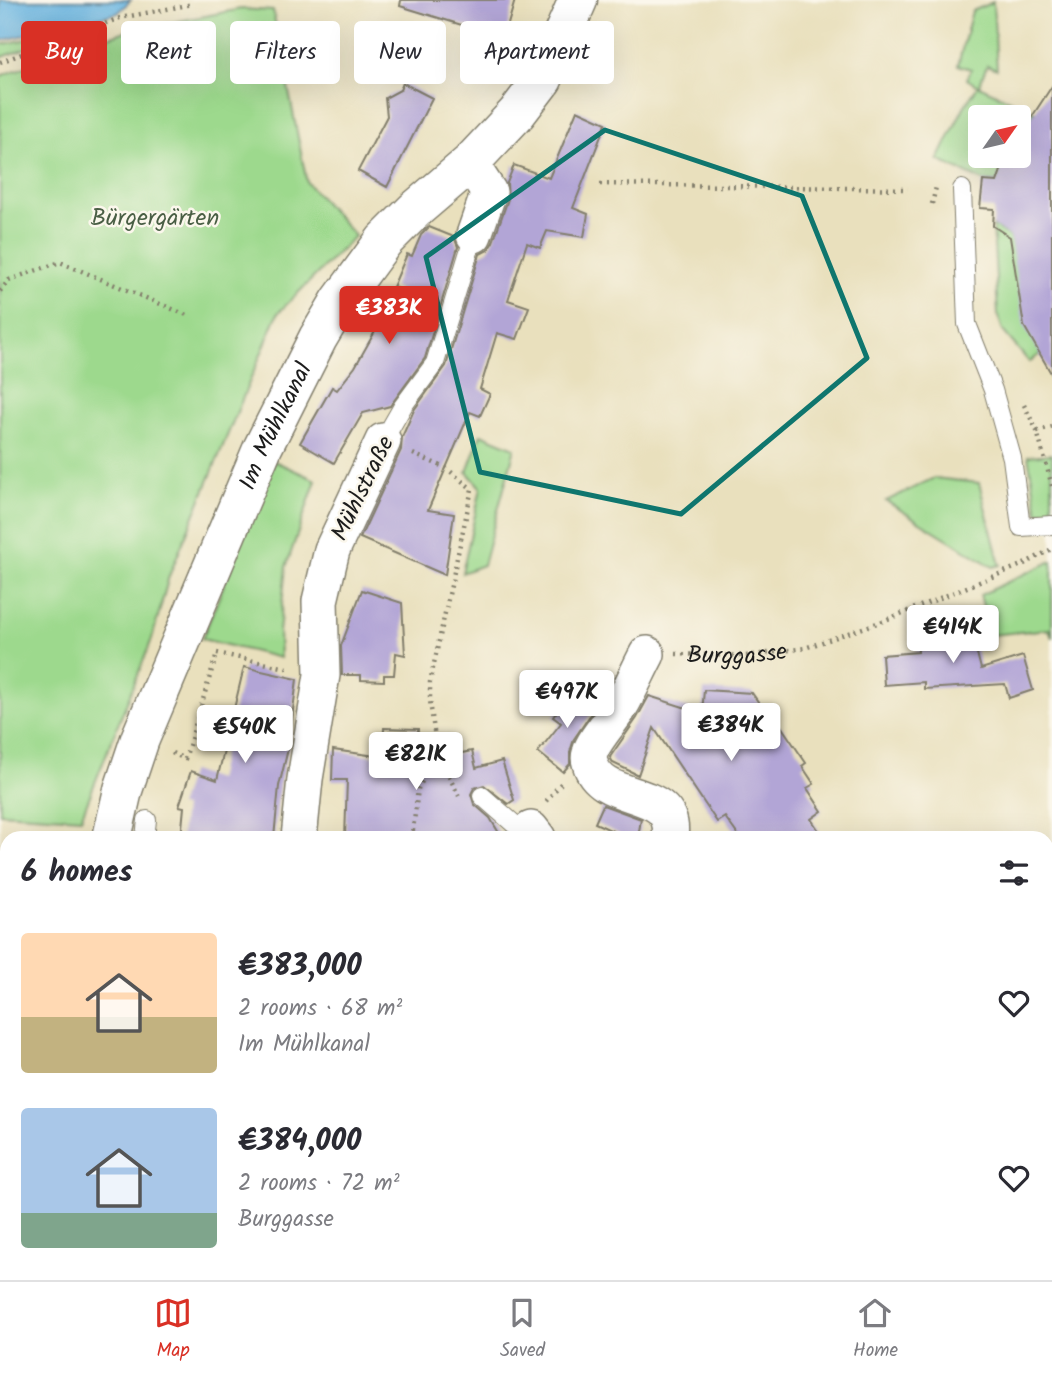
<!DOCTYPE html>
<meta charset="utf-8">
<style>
:root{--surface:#fff;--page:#f2f2f3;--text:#2b2b33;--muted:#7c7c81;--line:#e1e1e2;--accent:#d93025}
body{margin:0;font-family:Kalam,sans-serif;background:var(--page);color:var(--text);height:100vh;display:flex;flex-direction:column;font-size:26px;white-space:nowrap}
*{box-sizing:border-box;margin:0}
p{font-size:23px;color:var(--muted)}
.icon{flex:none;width:38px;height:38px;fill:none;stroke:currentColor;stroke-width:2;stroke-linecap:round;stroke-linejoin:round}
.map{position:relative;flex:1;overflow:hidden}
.sheet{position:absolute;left:0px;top:831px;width:1054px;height:450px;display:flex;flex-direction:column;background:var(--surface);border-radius:21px 21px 0 0;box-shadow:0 7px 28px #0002}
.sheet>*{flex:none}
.top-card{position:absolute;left:21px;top:21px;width:700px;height:63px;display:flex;gap:14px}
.needle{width:46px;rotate:56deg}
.buttons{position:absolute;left:968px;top:105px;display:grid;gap:14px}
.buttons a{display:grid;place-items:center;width:63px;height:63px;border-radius:7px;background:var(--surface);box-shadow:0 7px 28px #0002;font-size:35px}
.price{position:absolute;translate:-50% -60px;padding:0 16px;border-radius:7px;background:#fff;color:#222;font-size:23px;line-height:46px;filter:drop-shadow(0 2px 4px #0008)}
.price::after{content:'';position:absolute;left:50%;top:42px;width:21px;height:16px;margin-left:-10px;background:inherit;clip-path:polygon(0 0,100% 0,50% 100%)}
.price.active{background:var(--accent);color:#fff}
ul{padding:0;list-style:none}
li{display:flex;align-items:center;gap:21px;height:175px;padding:0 21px}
li span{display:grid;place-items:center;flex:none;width:196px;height:140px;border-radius:7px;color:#555}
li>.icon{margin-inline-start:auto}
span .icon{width:84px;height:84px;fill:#fffc;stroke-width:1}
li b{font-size:30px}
h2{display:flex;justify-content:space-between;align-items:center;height:84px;padding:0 21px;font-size:30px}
.chip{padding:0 24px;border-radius:7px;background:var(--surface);box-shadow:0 7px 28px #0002;font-size:24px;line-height:63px}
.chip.active{background:var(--accent);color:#fff}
.tabs{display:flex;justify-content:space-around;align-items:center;height:98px;border-top:2px solid var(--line);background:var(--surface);font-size:19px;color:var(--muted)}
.tabs a{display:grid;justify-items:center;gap:4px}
.tabs .active{color:var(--accent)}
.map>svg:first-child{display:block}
</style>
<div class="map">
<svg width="1052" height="1280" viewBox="0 0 1052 1280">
<rect width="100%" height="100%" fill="#fbf7ec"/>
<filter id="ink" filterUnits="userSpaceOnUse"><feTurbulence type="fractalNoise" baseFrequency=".0143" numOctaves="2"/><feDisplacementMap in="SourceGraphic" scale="14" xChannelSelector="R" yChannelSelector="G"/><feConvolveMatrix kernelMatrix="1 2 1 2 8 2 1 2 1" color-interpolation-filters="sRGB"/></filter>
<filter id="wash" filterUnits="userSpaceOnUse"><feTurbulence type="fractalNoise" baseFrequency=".00686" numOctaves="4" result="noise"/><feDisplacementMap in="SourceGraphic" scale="28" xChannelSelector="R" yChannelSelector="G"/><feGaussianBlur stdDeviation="1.57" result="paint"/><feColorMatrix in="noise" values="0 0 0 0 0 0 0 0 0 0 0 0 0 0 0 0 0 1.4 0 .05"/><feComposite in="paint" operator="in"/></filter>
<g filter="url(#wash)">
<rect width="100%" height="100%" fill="#e9e0bd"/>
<!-- green -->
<path fill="#9dd98d" stroke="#5c7a54" stroke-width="2" d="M993,2L997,69L987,65L979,86L1035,112L1019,138L1018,117H980V156H1008L997,182L983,181L938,160L964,107L978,86L967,79L971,69L958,65L972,11Z
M241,9L273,11L307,183L355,236L278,313L169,576L152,639L81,818L0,813V76L123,32Z
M54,33L55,37L0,58V45Z
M993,226L1010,237L1041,354L1029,362L1003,331L998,315Z
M481,434L515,448L483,565L462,573L481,488L467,472Z
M1052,454V511L1038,512L1028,456Z
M274,461L316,480L286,567L279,632L280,658L202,639Z
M934,478L979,483L1000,565L993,567L886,501Z
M1052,561V638L1049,629L991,635L980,595Z"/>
<!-- water -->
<path fill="#67b4e0" stroke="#42687e" stroke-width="2" d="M0,0H131L118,13L0,41Z"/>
<g id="blocks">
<!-- building -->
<path fill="#b2a5d6" d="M401,0H515L504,38L400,6Z
M403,83L432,98L387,187L358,171L387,116L385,98L400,90Z
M1052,86V375L1024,326L1010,237L993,226L994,209L980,208L983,181L997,182L1006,156H1018V138Z
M577,110L606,123L573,208L588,214L584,237L547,231L540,248L527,243L508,300L529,307L517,339L497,333L480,389L490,394L480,416L470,412L428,510L454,514L445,575L360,538L401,450L402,437L414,410L446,366L480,254L488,250L493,242L508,199L507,183L514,165L549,178Z
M429,227L454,237L458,247L425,358L390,406L363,413L334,463L300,443L332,387L337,390L355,367L399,289L393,287L407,254L412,256L421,235Z
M362,590L402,603L405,655L396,653L394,675H384V681L361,680V675H342L341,646Z
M971,630L981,669L1023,656L1033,690L1009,698L1005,684L924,689V682L884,685L882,655L918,652L917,633Z
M244,667L297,679L288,749L279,786L274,838H181L184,807L179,806L191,771L217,780Z
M573,690L595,708L574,739L570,752V764L563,772L538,752L561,723L553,717Z
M704,690L752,693L774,725L776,723L779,728L781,726L806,763L802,766L814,784L807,788L822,811L811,819L824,838H740L725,817L717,822L654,728L638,775L613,763L610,757L637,718L649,696L702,713Z
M384,728L418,729L417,762L472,751L476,768L502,761L514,800L508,804L484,785L474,788L471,794L474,804L490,818L502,838H345L347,780H332L333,750L383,757Z
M603,805L641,819L638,838H628L595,823Z"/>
</g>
</g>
<g filter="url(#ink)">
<use href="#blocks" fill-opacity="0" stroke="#827e6c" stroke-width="2"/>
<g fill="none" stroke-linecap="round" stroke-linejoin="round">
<!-- service casing -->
<g stroke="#827e6c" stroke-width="20">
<path id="service" d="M962,189L967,324L993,390L1012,458L1021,527L1052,525
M383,441L403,406L435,363L474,235
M482,796L514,824L531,829
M145,838L147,820
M264,1274L266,1280
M670,1274L671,1280
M703,1280H715
M860,1280L865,1274"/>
</g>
<!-- pedestrian casing -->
<g stroke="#827e6c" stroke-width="29">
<path id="pedestrian" d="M362,1274L364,1280"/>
</g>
<!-- minor casing -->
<g stroke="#827e6c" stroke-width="38">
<path id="minor" d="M470,163L489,192L474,235
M647,654C638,671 630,690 620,707C613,719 593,741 590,753C589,756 589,760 590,763C602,806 678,784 670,838
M531,829L538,838
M299,838L305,779L322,675L320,601L332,550L383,441
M549,1274L550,1280
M956,1274V1280
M203,1280L210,1274"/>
</g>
<!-- tertiary casing -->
<g stroke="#827e6c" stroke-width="41">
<g id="tertiary">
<path id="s2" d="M112,838L123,790L140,739L263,447L318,338L340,301L384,241L415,210L470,163L517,113L543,79L578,0"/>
<path d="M82,1280L83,1274"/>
</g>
</g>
<!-- path -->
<g stroke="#827e6c" stroke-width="4.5" stroke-dasharray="2 5" stroke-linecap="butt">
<path d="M0,62L120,18L193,4"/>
<path d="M600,184L908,189"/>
<path d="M932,204L936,187"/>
<path d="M0,291L9,280L60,262L189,316"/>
<path d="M1024,405L1037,431L1052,486"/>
<path d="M1037,431L1052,427"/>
<path d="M413,454L446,468L472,489L430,682V701L437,753L459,796"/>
<path d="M217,653L291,669"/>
<path id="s1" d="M676,654L746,656L805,648L883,621L1024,564L1050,550"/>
<path d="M172,753L185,759L217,653"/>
<path d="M546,801L563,781"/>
<path d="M412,838L418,789L436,754"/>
<path d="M1046,945L1052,944"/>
<path d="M742,1274L750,1280"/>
<path d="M8,1280V1275"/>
</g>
<!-- service -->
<use href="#service" stroke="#fff" stroke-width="18"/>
<!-- pedestrian -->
<use href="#pedestrian" stroke="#fff" stroke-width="26"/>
<!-- minor -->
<use href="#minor" stroke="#fff" stroke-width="35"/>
<!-- tertiary -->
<use href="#tertiary" stroke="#fff" stroke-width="38"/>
</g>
</g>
<!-- marked area -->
<path fill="none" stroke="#0f766e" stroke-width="5" stroke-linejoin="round" d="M605,130L802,196L867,358L681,514L480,472L426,257Z"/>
<g text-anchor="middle" stroke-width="5" stroke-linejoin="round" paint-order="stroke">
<!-- park labels -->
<g font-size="24" fill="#495e44" stroke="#fbf7ec">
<text x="155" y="225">Bürgergärten</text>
</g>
<!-- street labels -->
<g font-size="24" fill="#1c1c1c" stroke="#fbf7ec">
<text dy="8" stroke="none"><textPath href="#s2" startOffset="444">Im Mühlkanal</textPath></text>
<text transform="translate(362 488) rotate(-64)" y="8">Mühlstraße</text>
<text dy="8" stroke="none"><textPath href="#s1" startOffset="61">Burggasse</textPath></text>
</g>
</g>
</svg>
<div class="buttons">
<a><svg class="needle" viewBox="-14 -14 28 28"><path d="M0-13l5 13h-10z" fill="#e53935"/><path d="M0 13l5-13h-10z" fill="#7c7c81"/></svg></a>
</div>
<b class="price active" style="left:389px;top:346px">€383K</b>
<b class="price" style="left:953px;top:665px">€414K</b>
<b class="price" style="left:567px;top:730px">€497K</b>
<b class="price" style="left:731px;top:763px">€384K</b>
<b class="price" style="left:245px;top:765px">€540K</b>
<b class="price" style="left:416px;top:792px">€821K</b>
<div class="top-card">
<a class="chip active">Buy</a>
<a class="chip">Rent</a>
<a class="chip">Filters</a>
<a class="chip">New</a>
<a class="chip">Apartment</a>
</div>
<section class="sheet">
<h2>6 homes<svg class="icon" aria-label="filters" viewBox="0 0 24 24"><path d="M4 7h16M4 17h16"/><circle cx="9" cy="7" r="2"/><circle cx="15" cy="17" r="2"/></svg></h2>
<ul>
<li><span style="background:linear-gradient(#ffd9b3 60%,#c2b280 0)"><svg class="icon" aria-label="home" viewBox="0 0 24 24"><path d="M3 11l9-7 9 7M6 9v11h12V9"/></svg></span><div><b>€383,000</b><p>2 rooms · 68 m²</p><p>Im Mühlkanal</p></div><svg class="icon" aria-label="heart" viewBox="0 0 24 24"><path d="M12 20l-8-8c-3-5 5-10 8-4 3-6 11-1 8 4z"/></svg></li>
<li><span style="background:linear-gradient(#a9c7e8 75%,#7fa58c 0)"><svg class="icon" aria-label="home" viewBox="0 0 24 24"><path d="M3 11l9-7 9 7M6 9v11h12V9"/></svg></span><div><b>€384,000</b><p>2 rooms · 72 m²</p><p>Burggasse</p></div><svg class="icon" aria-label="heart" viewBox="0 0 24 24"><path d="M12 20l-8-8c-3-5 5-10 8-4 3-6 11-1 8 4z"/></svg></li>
</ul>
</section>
</div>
<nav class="tabs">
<a class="active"><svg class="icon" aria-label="map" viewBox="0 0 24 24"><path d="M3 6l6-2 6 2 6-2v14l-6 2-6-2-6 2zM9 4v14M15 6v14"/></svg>Map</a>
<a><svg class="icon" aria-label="saved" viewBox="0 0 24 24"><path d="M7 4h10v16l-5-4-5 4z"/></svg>Saved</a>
<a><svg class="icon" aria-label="home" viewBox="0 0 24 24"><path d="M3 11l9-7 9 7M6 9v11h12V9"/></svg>Home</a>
</nav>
